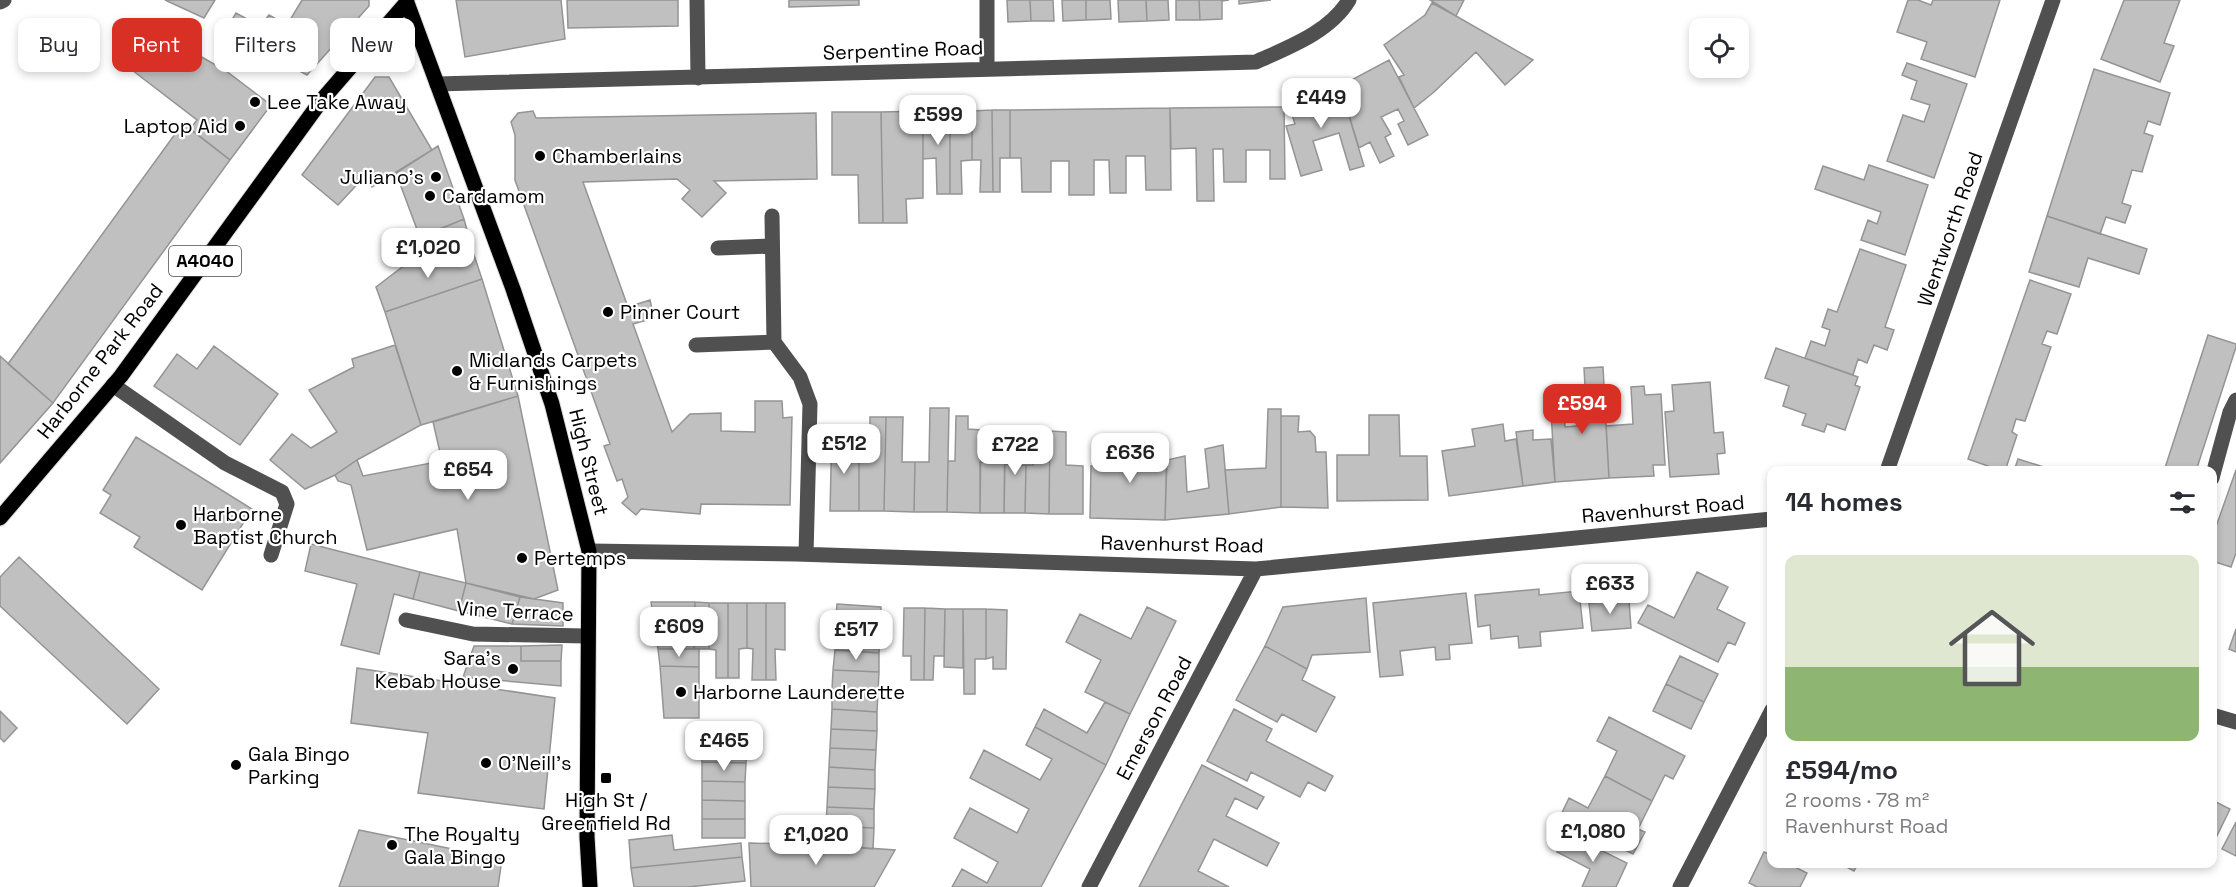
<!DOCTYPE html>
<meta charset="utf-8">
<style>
:root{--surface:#fff;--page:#f2f2f3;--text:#2b2b33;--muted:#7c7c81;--accent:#d93025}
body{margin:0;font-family:"Space Grotesk",sans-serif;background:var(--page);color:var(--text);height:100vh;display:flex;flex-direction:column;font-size:22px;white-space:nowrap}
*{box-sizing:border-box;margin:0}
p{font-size:20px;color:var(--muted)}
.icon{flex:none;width:33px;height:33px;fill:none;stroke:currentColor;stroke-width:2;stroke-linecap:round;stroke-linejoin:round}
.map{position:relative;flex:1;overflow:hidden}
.drawer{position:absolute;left:1767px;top:466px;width:450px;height:402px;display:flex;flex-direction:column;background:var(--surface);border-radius:12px;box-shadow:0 3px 9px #0003}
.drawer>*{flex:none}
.hud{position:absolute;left:18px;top:18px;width:570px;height:54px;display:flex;gap:12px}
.buttons{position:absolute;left:1689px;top:18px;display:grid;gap:12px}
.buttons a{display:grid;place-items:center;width:60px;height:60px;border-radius:12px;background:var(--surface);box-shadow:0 3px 9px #0003;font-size:30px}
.price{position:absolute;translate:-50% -51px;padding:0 14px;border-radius:12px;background:#fff;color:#222;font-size:20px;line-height:39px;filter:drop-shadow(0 2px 3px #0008)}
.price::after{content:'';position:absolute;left:50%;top:36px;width:18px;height:14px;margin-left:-9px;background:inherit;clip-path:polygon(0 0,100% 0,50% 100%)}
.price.selected{background:var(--accent);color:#fff}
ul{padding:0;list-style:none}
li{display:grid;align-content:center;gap:12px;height:318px;padding:0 18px}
li span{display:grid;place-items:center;height:186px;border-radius:12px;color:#555}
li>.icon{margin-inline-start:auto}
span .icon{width:108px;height:108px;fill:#fffc;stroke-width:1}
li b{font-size:26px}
h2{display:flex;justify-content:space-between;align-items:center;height:72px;padding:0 18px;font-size:26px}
.pill{padding:0 21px;border-radius:12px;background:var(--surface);box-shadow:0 3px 9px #0003;font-size:21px;line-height:54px}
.pill.selected{background:var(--accent);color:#fff}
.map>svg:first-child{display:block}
</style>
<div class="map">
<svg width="2236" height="887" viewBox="0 0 2236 887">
<rect width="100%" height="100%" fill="#fff"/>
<!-- building -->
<path fill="#c0c0c0" stroke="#949494" stroke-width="1.5" d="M165,0H215L204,18Z
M302,0H369V6L307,75L225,31L236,13L260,26L269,15L287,25Z
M456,0H561L565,39L465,57Z
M567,0H678V26L568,28Z
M789,0H859V5L789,7Z
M1007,0H1030L1031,21L1008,22Z
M1030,0H1053L1054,21H1031Z
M1062,0H1086V20L1063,21Z
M1086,0H1110L1111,19L1086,20Z
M1118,0H1146L1147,21L1119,22Z
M1146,0H1168L1169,20L1147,21Z
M1176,0H1199L1200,20H1176Z
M1199,0H1229L1222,1V19L1200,20Z
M1239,0H1271L1239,4Z
M1430,0H1464L1456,16Z
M1908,0H1918L1931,5L1933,0H2000L1975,77L1921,59L1927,42L1897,32Z
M2124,0H2180L2164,43L2174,46L2160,82L2101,59Z
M1432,3L1456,16L1533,60L1505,85L1476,52L1434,92L1414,108L1399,77L1404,75L1384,45L1425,15Z
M146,25L226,71L271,105L230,160L190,129L197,120L115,57Z
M1389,60L1428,135L1408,145L1398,124L1404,121L1398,109L1381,117L1391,134L1385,137L1394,156L1380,163L1370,142L1359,148L1340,86Z
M1907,63L1967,84L1934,178L1887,161L1903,115L1924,122L1930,105L1911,99L1917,81L1902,75Z
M2094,69L2170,93L2160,125L2148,121L2144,133L2153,136L2142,172L2132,170L2122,203L2131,206L2125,223L2106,217L2100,234L2047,216Z
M375,77H389L432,150L372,187L366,175L338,205L302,175Z
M1340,86L1364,166L1350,170L1339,133L1313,141L1322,170L1301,176L1286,126L1295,124L1288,101Z
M1284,107L1285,179H1270V150H1246V182H1224L1223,149H1213L1214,201H1197L1196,148L1171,149L1170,108Z
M1170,108L1171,190H1146L1145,156H1126V193H1110L1109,160H1094V195H1069V161H1051V192H1022L1021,158H1010V110Z
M992,110H1010V158H1000V192H993Z
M992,110L993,192H980L981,160H972V111Z
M533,111L536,118L816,113L817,179L714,181L726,193L702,217L682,199L690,190L677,179L583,182L628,307L650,300L654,318L633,324L672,432L690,414L721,413V431L755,432V401H782L783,418L792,417L790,505L701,504L700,514L641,509L636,515L622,503L628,497L622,479L617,481L604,446L610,444L515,180V135L511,122L518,113Z
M923,111H950V194H937L936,158L923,159Z
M923,111V198L906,199L907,223H883L881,112Z
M950,111H972V160L961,161L962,194H950Z
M832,112H881L883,223H859L858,175H832Z
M183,123L230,160L53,403L8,364Z
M438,146L464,219L435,231L421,240L396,173Z
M1869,165L1928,185L1905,255L1861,240L1868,220L1877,224L1881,212L1815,189L1823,166L1864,180Z
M2047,216L2147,249L2139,274L2088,258L2079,287L2029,272Z
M464,219L472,249L409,262L421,240L435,231Z
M472,249L482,279L385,312L376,287L409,262Z
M1860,249L1906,265L1885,327L1894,330L1887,350L1874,345L1867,363L1858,359L1853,375L1805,358L1811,341L1825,346L1830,330L1822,327L1828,309L1837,312Z
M482,279L518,396L421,425L385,312Z
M2030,280L2071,294L2057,334L2047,331L2042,344L2051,347L2025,421L2016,419L2012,432L2017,435L2005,471H2002L1968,459Z
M2208,335L2236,344V347L2196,471H2164Z
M395,345L421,425L357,460L335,475L305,489L270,460L292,434L311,448L337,432L309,390L354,367L352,359Z
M214,346L278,394L240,445L154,386L177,354L197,369Z
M1776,348L1858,377L1855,385L1860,387L1845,430L1827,424L1824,432L1802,425L1806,414L1783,406L1789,386L1765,378Z
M0,356L53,403L0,463Z
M1603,367L1609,478L1555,482L1550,392L1563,391L1565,427L1587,425L1584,368Z
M1710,382L1714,433L1723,432L1725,453L1717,454L1719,474L1670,477L1665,412L1674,411L1672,385Z
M1644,386L1645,395L1661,394L1665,465H1653L1654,476L1609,478L1606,426L1633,424L1631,387Z
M518,396L558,590L534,599L466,583L457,529L367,550L351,485L338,481L335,475L357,460L363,476L442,461L433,422Z
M930,408H949L947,512H914L915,462H929Z
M1268,409H1281V507L1229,514L1225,470L1266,468Z
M1369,415H1399L1400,456H1427L1428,500L1337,501V455H1369Z
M956,416H968V429L981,430L980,513L947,512L948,461H955Z
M1281,416H1299L1298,432L1310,431L1315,437L1316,452H1326L1328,508L1281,507Z
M870,417H886L884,511H859V457H870Z
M886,417H903L902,462H915L914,512L884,511Z
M1503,424L1505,441L1516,439L1523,486L1449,496L1442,451L1475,446L1472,429Z
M1009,427H1020V465H1026L1025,513H1004L1005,464H1009Z
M991,428H1005L1004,513H980V462H991Z
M832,429H848L847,457H859V511H830Z
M1533,430V440L1551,439L1555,482L1523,486L1516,432Z
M1033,431H1050L1049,514L1025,513L1026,465H1033Z
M1050,431L1066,432V465L1083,466V514H1049Z
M1112,436L1137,437L1136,470L1149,471L1150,444L1167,445L1165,520L1090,518L1091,466L1111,467Z
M136,437L252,509L202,590L134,547L140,537L100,513L111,495L103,490Z
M1223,445L1229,514L1165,520L1167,460L1185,456L1187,492L1209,488L1205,449Z
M2018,459L2050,469L2049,471H2014Z
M2236,470V553L2231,567L2212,561V538Z
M311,544L420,572L413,599L394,594L379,654L341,645L357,584L305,571Z
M19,557L159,689L127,724L0,606V577Z
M420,572L466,583L459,611L413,599Z
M1697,572L1728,587L1717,609L1745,623L1735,645L1728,642L1718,662L1638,623L1648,605L1674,618Z
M466,583L520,597L512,624L459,611Z
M1539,589V595L1579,591L1583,628L1540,632L1541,646L1519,648L1518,636L1491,639L1490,625L1478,627L1475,595Z
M1466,593L1472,643L1449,645L1450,659L1436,660L1435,647L1400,651L1403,675L1380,677L1373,603Z
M520,597L563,603V626L512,624Z
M1366,598L1370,652L1312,655L1307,669L1265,646L1283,607Z
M1629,600L1631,628L1592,631L1589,603Z
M651,602H695L694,649H658Z
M695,602L709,603V649H694Z
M709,603H728V678H716V650L709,649Z
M728,603H747V648L739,649V678H728Z
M747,603H766V680H752L753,649L747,648Z
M766,603H785V650L775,649L776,680H766Z
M837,604L881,607L880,634L835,631Z
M1147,607L1176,621L1130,714L1085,692L1101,660L1066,642L1080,614L1131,639Z
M904,608H925L924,680H911V656H903Z
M925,608L945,609L944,656H934L933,680H924Z
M945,609H963V668L944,667Z
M963,609H986V659H975V694H964Z
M986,609L1007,610L1006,669H993V657L986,659Z
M2236,629V652L2229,649Z
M835,631L880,634L879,653L835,650Z
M562,645L561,661H521V646Z
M474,646H521V661H561V686L463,677Z
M1265,646L1307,669L1302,680L1335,697L1316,732L1282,714L1277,722L1236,700Z
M658,649H699V667L660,666Z
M835,650L879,653V672L833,670Z
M1680,656L1718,674L1704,702L1666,684Z
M660,666L699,667V718H664Z
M357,668L555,698L544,809L418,793L428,733L351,723Z
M833,670L879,672L878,692L832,690Z
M1666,684L1704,702L1691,729L1653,711Z
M832,690L878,692L877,712L832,709Z
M1105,702L1130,714L1106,765L1035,727L1044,709L1087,733Z
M832,709L877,712V731L831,729Z
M1234,709L1272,729L1266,741L1333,776L1325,791L1308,782L1300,797L1251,772L1247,781L1207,761Z
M0,711L17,728L4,742L0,738Z
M1609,717L1685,756L1673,779L1665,775L1652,801L1605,776L1617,751L1597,741Z
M703,725H746V744H702Z
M1035,727L1106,765L1041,887H952L962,869L987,883L998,862L954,838L970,808L1017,833L1029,809L970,778L984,750L1040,780L1052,759L1026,745Z
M831,729L877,731L876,750L830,748Z
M702,744H746V763L702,762Z
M830,748L876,750L875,770L829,767Z
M702,762L746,763L745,782L702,781Z
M1202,765L1264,797L1257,809L1235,798L1226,816L1279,843L1267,866L1214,839L1198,871L1229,887H1139Z
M829,767L875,770V789L828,787Z
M1605,776L1652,801L1638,829L1645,832L1633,854L1560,817L1569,798L1588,808Z
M702,781L745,782V801L702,800Z
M828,787L875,789L874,809L827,807Z
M702,800L745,801V819H702Z
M2212,800L2230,809L2212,846Z
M827,807L874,809V828L826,826Z
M702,819H745V838H702Z
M2236,822V856L2222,849Z
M826,826L874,828L873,849L825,845Z
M359,830L502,859L498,887H339Z
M1566,833L1627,863L1616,887H1582L1590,869L1557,852Z
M672,835L674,850L741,843L742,857L631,868L629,840Z
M749,843L825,845L895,850L874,887H751Z
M1764,852L1772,855V864H1789L1807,873L1800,887H1757L1749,883Z
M742,857L745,881L688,887H634L631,868Z
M1841,864H1858L1854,871Z"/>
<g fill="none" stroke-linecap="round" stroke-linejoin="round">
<!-- major casing -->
<g stroke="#dbdbdb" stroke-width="17">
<path id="major" d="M406,0L513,289L552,404L589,551L587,837L590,887
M0,518L121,376L321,101L407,2"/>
</g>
<!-- minor -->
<path stroke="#505050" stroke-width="15" d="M697,0L698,78
M987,0V68
M0,2L4,0
M437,84L1256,62C1289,47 1330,32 1349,0
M772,216L774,342
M718,248L772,246
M696,345L774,342L800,377L810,404L806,554
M113,385L225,463L282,492L287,504L271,555
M1887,471L2053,0
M2212,478L2230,412L2236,400
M589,551L796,554L1256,569L1772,519
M406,620L473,634L587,636
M2212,715L2236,722
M1089,887L1256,569
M1680,887L1772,710"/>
<!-- major -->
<use href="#major" stroke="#000" stroke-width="15"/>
</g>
<!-- markers -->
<g fill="#000" stroke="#fff" stroke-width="2">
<circle cx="255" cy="102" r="6"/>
<circle cx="240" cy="126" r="6"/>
<circle cx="540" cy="156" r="6"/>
<circle cx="436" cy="177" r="6"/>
<circle cx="430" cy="196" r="6"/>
<circle cx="608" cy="312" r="6"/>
<circle cx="457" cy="371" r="6"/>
<circle cx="181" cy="525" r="6"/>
<circle cx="522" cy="558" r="6"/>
<circle cx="513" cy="669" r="6"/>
<circle cx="681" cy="692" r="6"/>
<circle cx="486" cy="763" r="6"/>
<circle cx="236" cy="765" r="6"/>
<rect x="600" y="772" width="12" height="12" rx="3"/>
<circle cx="392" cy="845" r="6"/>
</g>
<g text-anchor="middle" stroke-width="4.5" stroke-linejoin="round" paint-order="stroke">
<!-- shield labels -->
<rect fill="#fff" stroke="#4c4c4c" stroke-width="1.5" x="169" y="246" width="72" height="30" rx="4.5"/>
<g font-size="18" font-weight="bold" fill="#000">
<text x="205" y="267">A4040</text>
</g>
<!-- street labels -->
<g font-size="20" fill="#000" stroke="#fff">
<text transform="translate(903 50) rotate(-2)" y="7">Serpentine Road</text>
<text transform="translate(1950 229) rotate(-71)" y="7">Wentworth Road</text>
<text transform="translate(100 361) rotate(-52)" y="7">Harborne Park Road</text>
<text transform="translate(589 462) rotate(76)" y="7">High Street</text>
<text transform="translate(1663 509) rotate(-5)" y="7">Ravenhurst Road</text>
<text transform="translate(1182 544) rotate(1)" y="7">Ravenhurst Road</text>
<text transform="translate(515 611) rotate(3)" y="7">Vine Terrace</text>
<text transform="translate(1154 718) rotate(-62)" y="7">Emerson Road</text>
</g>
<!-- poi labels -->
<g font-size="20" fill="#000" stroke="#fff" text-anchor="start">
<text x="267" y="109">Lee Take Away</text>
<text x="228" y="133" text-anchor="end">Laptop Aid</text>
<text x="552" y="163">Chamberlains</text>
<text x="424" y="184" text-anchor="end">Juliano's</text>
<text x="442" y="203">Cardamom</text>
<text x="620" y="319">Pinner Court</text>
<text x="469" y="367">Midlands Carpets<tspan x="469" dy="23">&amp; Furnishings</tspan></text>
<text x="193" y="521">Harborne<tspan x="193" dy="23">Baptist Church</tspan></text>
<text x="534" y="565">Pertemps</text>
<text x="501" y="665" text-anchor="end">Sara's<tspan x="501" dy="23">Kebab House</tspan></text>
<text x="693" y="699">Harborne Launderette</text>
<text x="248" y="761">Gala Bingo<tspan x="248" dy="23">Parking</tspan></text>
<text x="498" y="770">O'Neill's</text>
<text x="606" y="807" text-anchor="middle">High St /<tspan x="606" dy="23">Greenfield Rd</tspan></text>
<text x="404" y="841">The Royalty<tspan x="404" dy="23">Gala Bingo</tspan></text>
</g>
</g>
</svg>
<div class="buttons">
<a><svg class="icon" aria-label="locate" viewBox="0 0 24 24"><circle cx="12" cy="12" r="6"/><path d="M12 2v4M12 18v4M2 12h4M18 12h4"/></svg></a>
</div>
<b class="price" style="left:1321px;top:129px">£449</b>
<b class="price" style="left:938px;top:146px">£599</b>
<b class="price" style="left:428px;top:279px">£1,020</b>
<b class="price selected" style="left:1582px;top:435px">£594</b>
<b class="price" style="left:844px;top:475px">£512</b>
<b class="price" style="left:1015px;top:476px">£722</b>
<b class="price" style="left:1130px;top:484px">£636</b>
<b class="price" style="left:468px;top:501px">£654</b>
<b class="price" style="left:1610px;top:615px">£633</b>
<b class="price" style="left:679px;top:658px">£609</b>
<b class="price" style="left:856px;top:661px">£517</b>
<b class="price" style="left:724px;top:772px">£465</b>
<b class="price" style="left:1593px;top:863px">£1,080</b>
<b class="price" style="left:816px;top:866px">£1,020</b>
<div class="hud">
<a class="pill">Buy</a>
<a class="pill selected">Rent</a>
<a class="pill">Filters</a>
<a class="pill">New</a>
</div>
<section class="drawer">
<h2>14 homes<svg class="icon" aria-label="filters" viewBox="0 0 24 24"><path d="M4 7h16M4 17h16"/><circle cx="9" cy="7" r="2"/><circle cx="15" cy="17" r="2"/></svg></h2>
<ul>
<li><span style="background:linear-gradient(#dfe7d0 60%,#8fb573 0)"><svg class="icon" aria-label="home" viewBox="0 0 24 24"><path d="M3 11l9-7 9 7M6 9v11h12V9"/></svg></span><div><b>£594/mo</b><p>2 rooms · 78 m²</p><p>Ravenhurst Road</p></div></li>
</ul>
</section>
</div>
